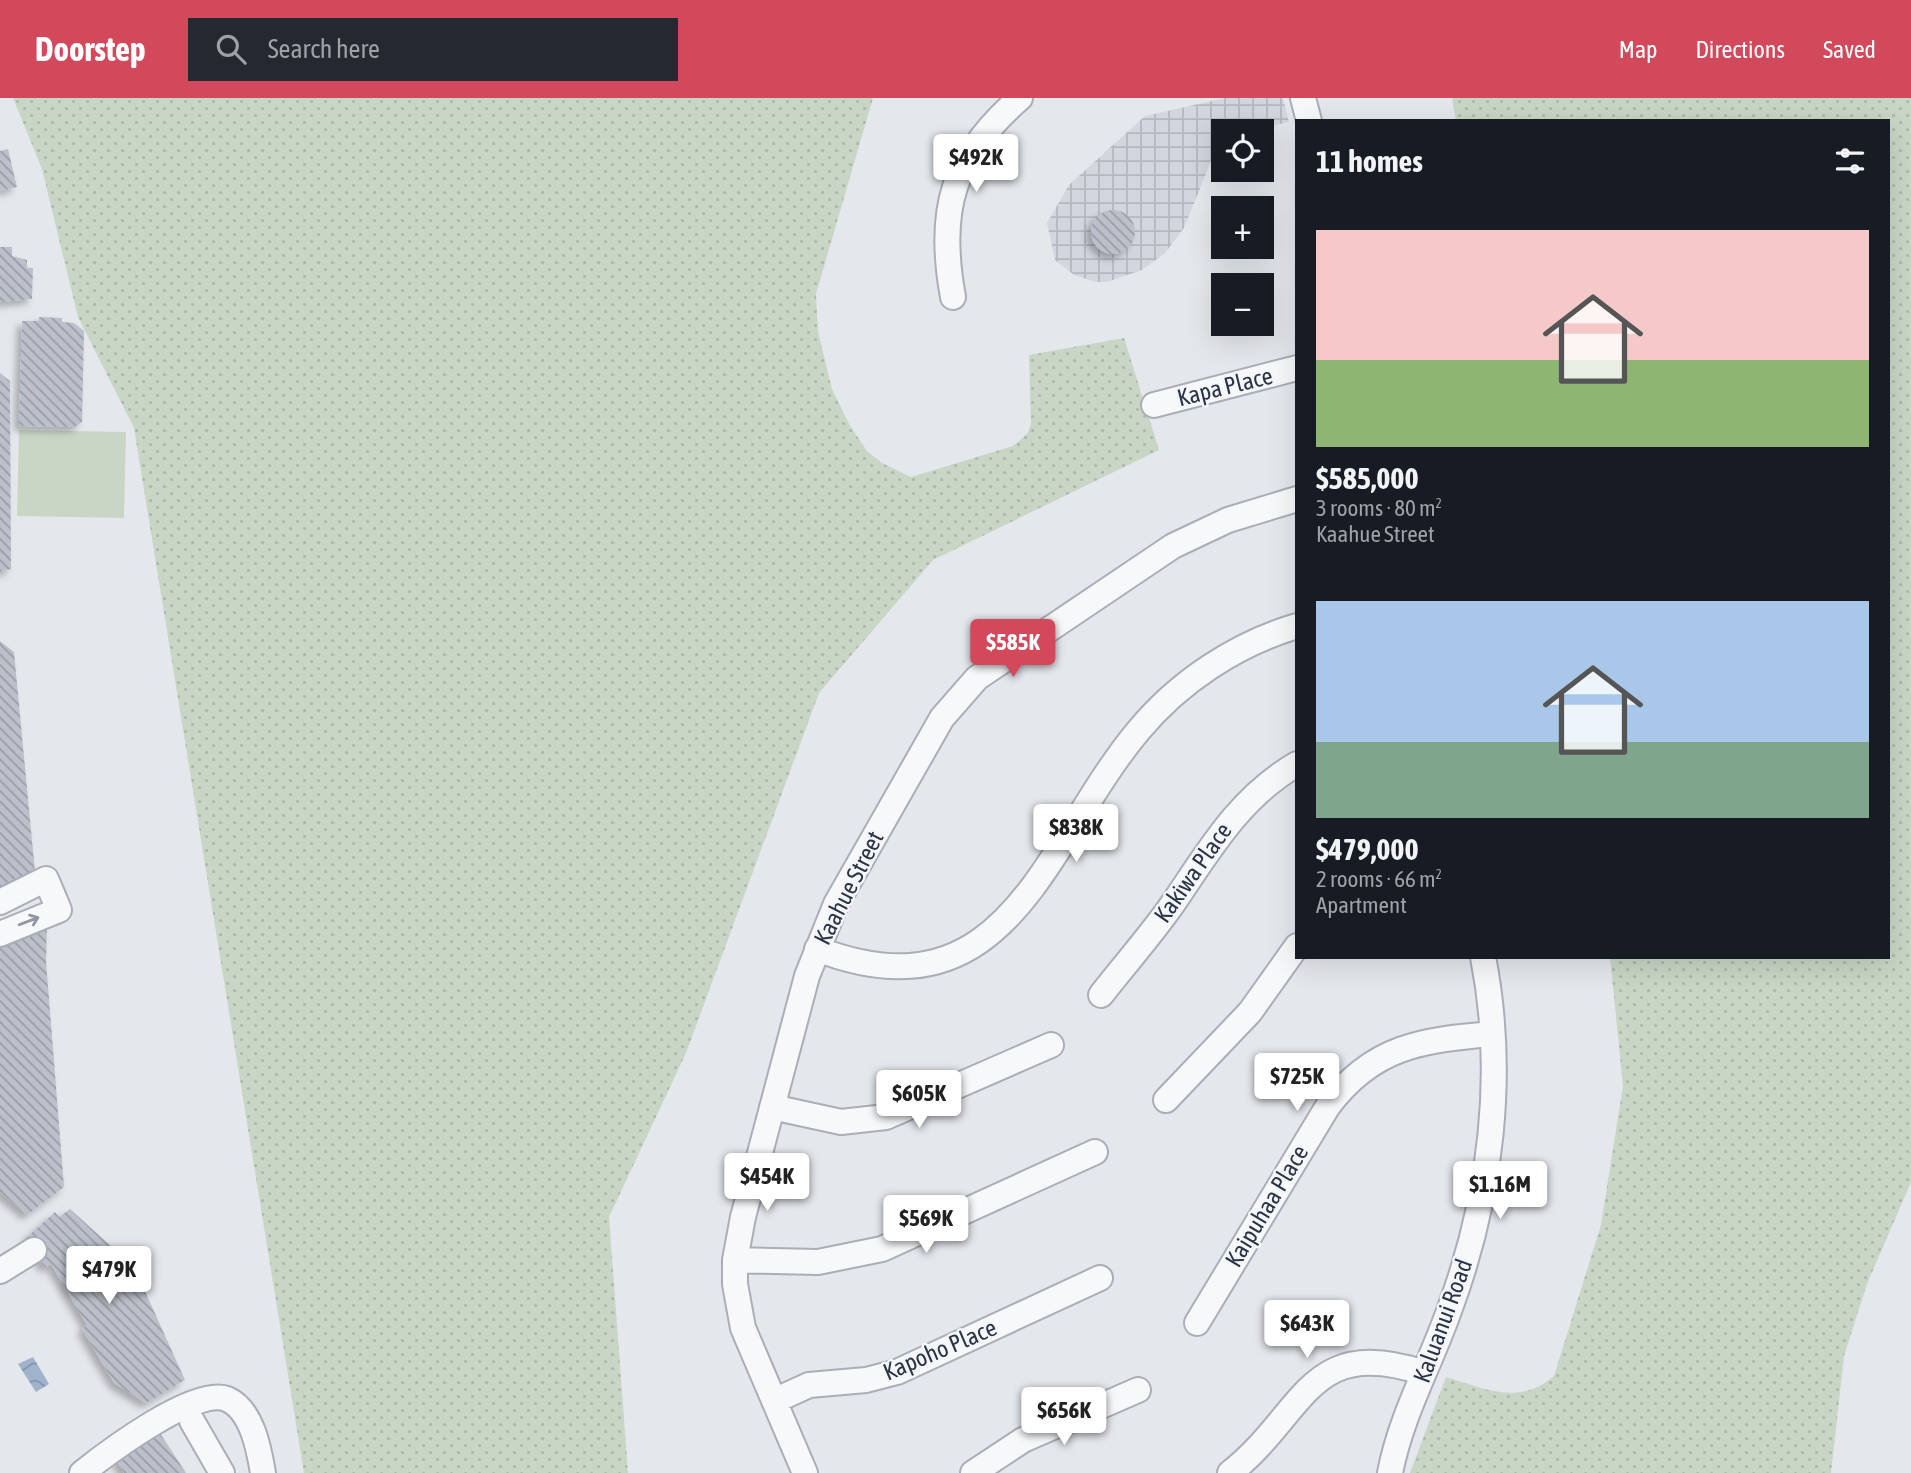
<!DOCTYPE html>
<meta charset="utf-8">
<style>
:root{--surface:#171b24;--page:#242831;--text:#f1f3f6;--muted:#9ea1a6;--accent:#d1495b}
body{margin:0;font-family:"Asap Condensed",sans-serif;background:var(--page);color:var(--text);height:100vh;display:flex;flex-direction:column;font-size:26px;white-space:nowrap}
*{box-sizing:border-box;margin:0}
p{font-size:23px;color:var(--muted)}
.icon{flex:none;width:38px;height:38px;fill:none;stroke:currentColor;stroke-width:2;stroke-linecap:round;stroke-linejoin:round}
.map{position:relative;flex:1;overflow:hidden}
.panel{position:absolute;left:1295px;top:21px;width:595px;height:840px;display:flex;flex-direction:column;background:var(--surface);border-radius:0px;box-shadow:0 7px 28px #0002}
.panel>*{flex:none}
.tools{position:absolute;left:1211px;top:21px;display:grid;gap:14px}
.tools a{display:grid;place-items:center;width:63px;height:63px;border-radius:0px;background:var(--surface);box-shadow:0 7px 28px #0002;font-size:35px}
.price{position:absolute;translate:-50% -60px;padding:0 16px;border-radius:7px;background:#fff;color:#222;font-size:23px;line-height:46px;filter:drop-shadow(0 2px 4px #0008)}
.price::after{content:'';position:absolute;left:50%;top:42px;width:21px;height:16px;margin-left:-10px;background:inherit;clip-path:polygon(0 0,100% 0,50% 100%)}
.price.on{background:var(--accent);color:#fff}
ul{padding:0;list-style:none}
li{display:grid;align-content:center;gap:14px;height:371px;padding:0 21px}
li span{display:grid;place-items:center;height:217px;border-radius:0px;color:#555}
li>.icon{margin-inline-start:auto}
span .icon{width:126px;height:126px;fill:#fffc;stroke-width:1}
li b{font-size:30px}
h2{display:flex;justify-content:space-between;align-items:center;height:84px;padding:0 21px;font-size:30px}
header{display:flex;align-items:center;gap:42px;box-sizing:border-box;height:98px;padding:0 35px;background:var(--accent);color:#fff}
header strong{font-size:33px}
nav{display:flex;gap:38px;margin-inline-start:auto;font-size:24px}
.search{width:490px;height:63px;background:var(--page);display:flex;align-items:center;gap:18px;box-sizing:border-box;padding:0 24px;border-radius:0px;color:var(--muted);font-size:26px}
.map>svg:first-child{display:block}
</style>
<header>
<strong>Doorstep</strong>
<div class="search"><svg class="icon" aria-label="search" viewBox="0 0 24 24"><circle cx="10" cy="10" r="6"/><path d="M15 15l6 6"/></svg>Search here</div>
<nav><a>Map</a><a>Directions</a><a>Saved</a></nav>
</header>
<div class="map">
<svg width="1911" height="1375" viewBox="0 0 1911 1375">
<defs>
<pattern id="industrial-grid" width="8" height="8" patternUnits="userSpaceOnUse" patternTransform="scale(1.75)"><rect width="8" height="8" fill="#d2d6de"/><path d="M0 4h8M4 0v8" fill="none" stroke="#b4b8c0"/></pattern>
<pattern id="grass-dots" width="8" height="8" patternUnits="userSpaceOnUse" patternTransform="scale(1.75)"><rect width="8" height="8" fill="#c9d6c5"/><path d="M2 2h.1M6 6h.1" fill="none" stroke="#adb8ab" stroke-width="1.8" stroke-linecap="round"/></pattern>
<pattern id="water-waves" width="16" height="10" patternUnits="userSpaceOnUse" patternTransform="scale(1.75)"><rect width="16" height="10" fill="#9fb4cc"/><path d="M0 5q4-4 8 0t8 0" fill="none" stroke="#8293a7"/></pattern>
<pattern id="building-back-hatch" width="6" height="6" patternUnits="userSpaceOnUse" patternTransform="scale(1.75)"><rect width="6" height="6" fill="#bbc0ca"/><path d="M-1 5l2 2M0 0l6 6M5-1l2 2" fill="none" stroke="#989da6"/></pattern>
<filter id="shadow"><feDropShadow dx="-5" dy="5" stdDeviation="3.5" flood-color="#0004"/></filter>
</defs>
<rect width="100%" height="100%" fill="#e4e7ec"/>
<!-- industrial -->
<path fill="url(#industrial-grid)" d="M1225,0H1283L1289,24L1246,33H1223L1184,130L1165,155L1142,172L1107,184H1096L1074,177L1055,162L1047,125L1069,87L1145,18Z"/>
<!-- grass -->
<path fill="url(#grass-dots)" d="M13,0H873L816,196L818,234L832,291L849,326L867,353L882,365L911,379L1013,348L1028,335L1031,325L1029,257L1124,240L1159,352L933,462L819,595L686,955L609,1119L628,1375H304L134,330L78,219L42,71Z
M1452,0H1911V1084L1867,1186L1844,1258L1831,1375H1410L1446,1279C1486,1291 1519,1308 1554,1278L1601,1127L1623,988L1610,859H1888V23H1456Z"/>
<!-- garden -->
<path fill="#c9d6c5" d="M19,332L126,334L124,420L17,418Z"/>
<!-- water -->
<path fill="url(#water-waves)" d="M33,1259L49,1286L36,1294L18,1266Z"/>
<!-- building -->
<path fill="url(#building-back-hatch)" filter="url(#shadow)" d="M8,51L17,89L0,93V53Z
M1091 134a22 22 0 1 1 44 0a22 22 0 1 1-44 0Z
M0,149H12V158L27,162V170H33L32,201L0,204Z
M39,219L62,220V224L74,225L84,233L82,324L75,329L19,328L22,223H39Z
M0,275L10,283L11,471L0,474Z
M0,543L14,554L35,774L0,795Z
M47,827L46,863L64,1089L27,1117L0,1094V845Z
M70,1111L134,1169L185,1282L146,1305L114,1285L82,1231L87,1227L51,1166L45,1170L26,1140L55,1114L59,1119Z
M158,1332L186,1375H124L115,1359Z"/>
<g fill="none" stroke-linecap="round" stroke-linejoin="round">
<!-- minor casing -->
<g stroke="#a9aeb7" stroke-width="28">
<path id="minor" d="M1303,0L1309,23
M953,199C937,112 952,59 1020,0
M1154,307L1297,270
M0,804L46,781L59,812L0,836
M817,851C1009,925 1044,745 1139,632C1179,584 1236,546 1297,528
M1101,897C1125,866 1152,836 1174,804C1210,751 1240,699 1297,666
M1166,1002L1250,914L1297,848
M772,1009L841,1024L886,1019L1051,947
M735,1162L818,1164L882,1151L1095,1054
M0,1173L34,1152
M1197,1225L1328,1008C1373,948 1422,942 1492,936
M774,1303L809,1287L866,1282L897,1274L1100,1180
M192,1323L222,1375
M82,1375C107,1355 196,1288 227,1301C252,1312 259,1351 263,1375
M805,1375L743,1230L735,1186V1162L743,1119L807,878L836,806L942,620L977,580L1173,448L1228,422L1297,401
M973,1375L1023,1342L1138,1292
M1230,1375C1306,1315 1308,1236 1424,1275
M1390,1375C1401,1317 1431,1265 1450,1210C1491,1099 1506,976 1483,859"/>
</g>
<!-- minor -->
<use href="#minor" stroke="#f7f8fa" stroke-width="24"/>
</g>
<!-- one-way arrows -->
<defs><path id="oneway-shaft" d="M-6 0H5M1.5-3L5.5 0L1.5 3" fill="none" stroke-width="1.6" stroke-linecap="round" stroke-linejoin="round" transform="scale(1.75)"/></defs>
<use stroke="#9196a0" href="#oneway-shaft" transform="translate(29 823) rotate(-21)"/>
<g text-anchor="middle" stroke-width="5" stroke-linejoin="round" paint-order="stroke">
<!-- street labels -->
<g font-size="24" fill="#2b3445" stroke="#f4f6f9">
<text transform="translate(1225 289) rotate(-14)" y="8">Kapa Place</text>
<text transform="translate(1193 775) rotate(-55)" y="8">Kakiwa Place</text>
<text transform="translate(849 790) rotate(-63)" y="8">Kaahue Street</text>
<text transform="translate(1267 1108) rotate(-59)" y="8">Kaipuhaa Place</text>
<text transform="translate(1443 1223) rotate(-70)" y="8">Kaluanui Road</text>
<text transform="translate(940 1252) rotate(-23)" y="8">Kapoho Place</text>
</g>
</g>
</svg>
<div class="tools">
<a><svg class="icon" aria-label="locate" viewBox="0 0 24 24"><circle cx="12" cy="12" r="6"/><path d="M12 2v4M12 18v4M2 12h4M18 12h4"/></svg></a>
<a>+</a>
<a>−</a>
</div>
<b class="price" style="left:976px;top:96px">$492K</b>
<b class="price on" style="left:1013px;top:581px">$585K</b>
<b class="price" style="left:1076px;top:766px">$838K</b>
<b class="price" style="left:1297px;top:1015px">$725K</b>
<b class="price" style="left:919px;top:1032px">$605K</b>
<b class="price" style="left:767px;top:1115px">$454K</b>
<b class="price" style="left:1500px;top:1123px">$1.16M</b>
<b class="price" style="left:926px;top:1157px">$569K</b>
<b class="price" style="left:109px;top:1208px">$479K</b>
<b class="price" style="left:1307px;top:1262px">$643K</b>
<b class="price" style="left:1064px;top:1349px">$656K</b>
<section class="panel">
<h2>11 homes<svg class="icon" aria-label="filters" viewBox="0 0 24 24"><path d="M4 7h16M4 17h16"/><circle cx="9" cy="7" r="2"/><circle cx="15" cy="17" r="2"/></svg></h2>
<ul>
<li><span style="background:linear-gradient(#f6c9c9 60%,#8fb573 0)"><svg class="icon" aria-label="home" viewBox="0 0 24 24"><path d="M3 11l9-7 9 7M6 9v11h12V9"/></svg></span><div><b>$585,000</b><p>3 rooms · 80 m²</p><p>Kaahue Street</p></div></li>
<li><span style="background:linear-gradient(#a9c7e8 65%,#7fa58c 0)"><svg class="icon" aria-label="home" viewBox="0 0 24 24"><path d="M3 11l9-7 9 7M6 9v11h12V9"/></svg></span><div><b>$479,000</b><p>2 rooms · 66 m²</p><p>Apartment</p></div></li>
</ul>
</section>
</div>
